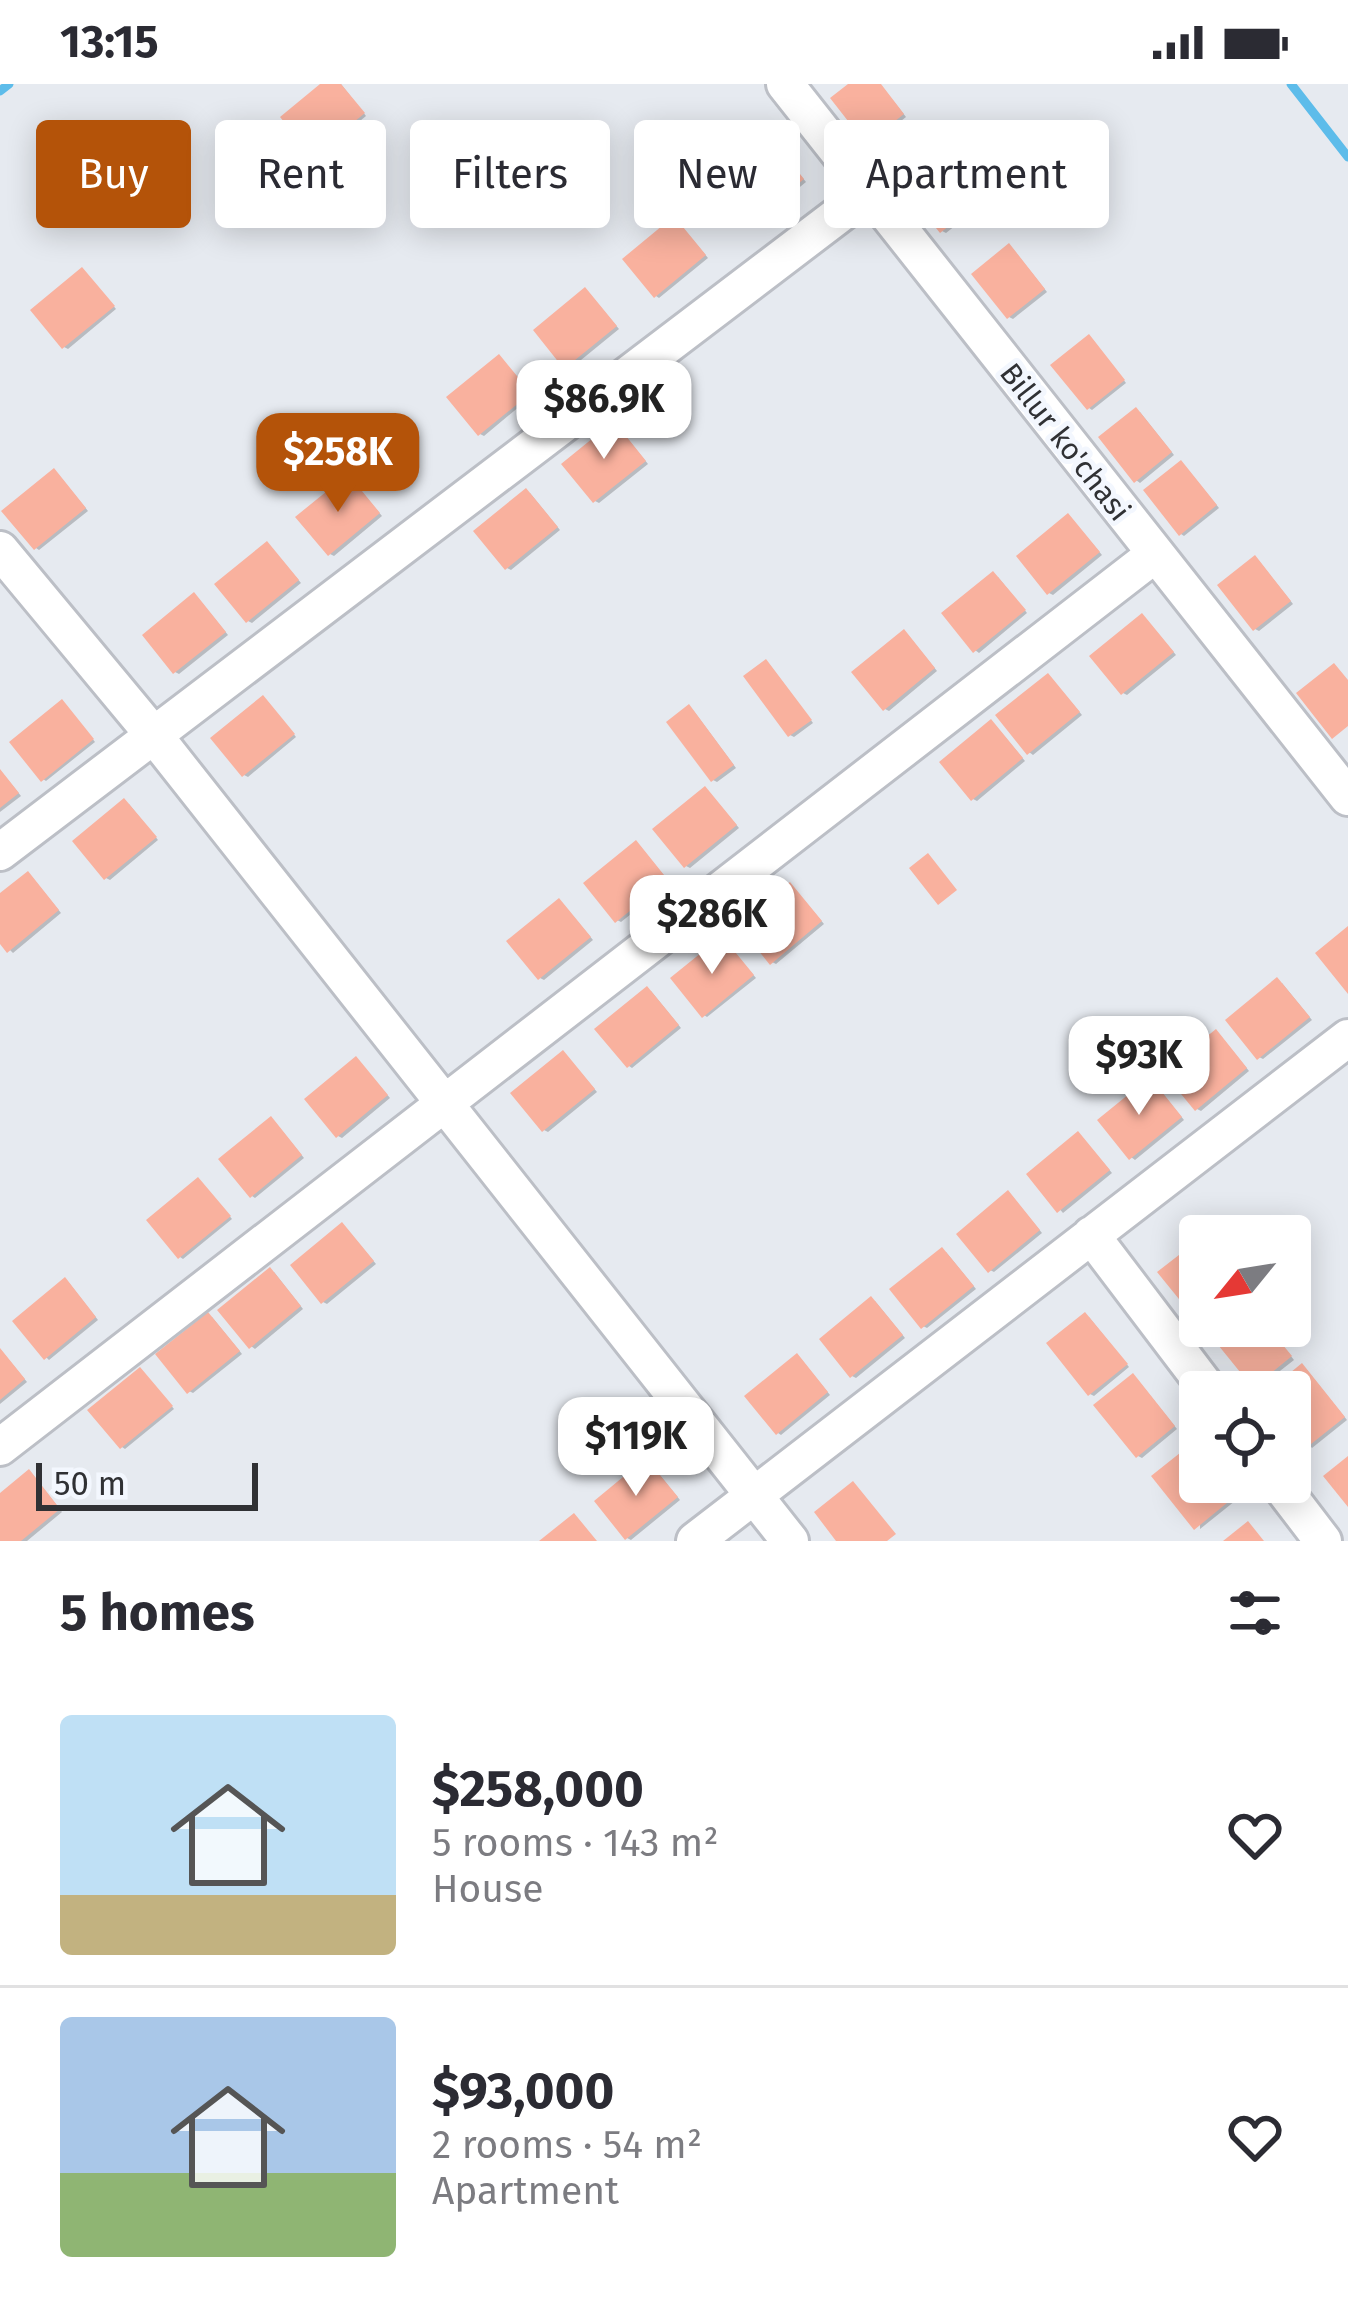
<!DOCTYPE html>
<meta charset="utf-8">
<style>
:root{--surface:#fff;--page:#f7f7f7;--text:#2b2b33;--muted:#7c7c81;--line:#e1e1e2;--accent:#b45309}
body{margin:0;font-family:"Fira Sans",sans-serif;background:var(--page);color:var(--text);height:100vh;display:flex;flex-direction:column;font-size:45px;white-space:nowrap}
*{box-sizing:border-box;margin:0}
p{font-size:39px;color:var(--muted)}
.icon{flex:none;width:66px;height:66px;fill:none;stroke:currentColor;stroke-width:2;stroke-linecap:round;stroke-linejoin:round}
.map{position:relative;height:1457px;overflow:hidden}
.side{display:flex;flex-direction:column;background:var(--surface);flex:1}
.side>*{flex:none}
.guide{position:absolute;left:36px;top:36px;width:1278px;height:108px;display:flex;gap:24px}
.needle{width:78px;rotate:240deg}
.buttons{position:absolute;left:1179px;top:1131px;display:grid;gap:24px}
.buttons a{display:grid;place-items:center;width:132px;height:132px;border-radius:12px;background:var(--surface);box-shadow:0 6px 30px #0003;font-size:60px}
.scale{position:absolute;left:36px;bottom:30px;width:222px;box-sizing:border-box;padding-left:12px;border:6px solid #303134;border-top:0;font-size:33px;line-height:42px;white-space:nowrap;color:#303134;-webkit-text-stroke:9px #f3f7fe;paint-order:stroke}
.price{position:absolute;translate:-50% -102px;padding:0 27px;border-radius:24px;background:#fff;color:#222;font-size:39px;line-height:78px;filter:drop-shadow(0 3px 6px #0008)}
.price::after{content:'';position:absolute;left:50%;top:72px;width:36px;height:27px;margin-left:-18px;background:inherit;clip-path:polygon(0 0,100% 0,50% 100%)}
.price.selected{background:var(--accent);color:#fff}
ul{padding:0;list-style:none}
li{display:flex;align-items:center;gap:36px;height:300px;padding:0 60px}
li+li{border-top:3px solid var(--line)}
li span{display:grid;place-items:center;flex:none;width:336px;height:240px;border-radius:12px;color:#555}
li>.icon{margin-inline-start:auto}
span .icon{width:144px;height:144px;fill:#fffc;stroke-width:1}
li b{font-size:51px}
h2{display:flex;justify-content:space-between;align-items:center;height:144px;padding:0 60px;font-size:51px}
.chip{padding:0 42px;border-radius:12px;background:var(--surface);box-shadow:0 6px 30px #0003;font-size:42px;line-height:108px}
.chip.selected{background:var(--accent);color:#fff}
.status{display:flex;justify-content:space-between;align-items:center;height:84px;padding:0 60px;background:var(--surface);direction:ltr}
.status svg{height:33px;fill:currentColor}
.map>svg:first-child{display:block}
</style>
<div class="status"><b>13:15</b><svg viewBox="0 0 49 12"><path d="M0 12V9h3v3zM5 12V6h3v6zM10 12V3h3v9zM15 12V0h3v12zM26 1h20v11H26zM47 4h2v5h-2z"/></svg></div>
<div class="map">
<svg width="1348" height="1457" viewBox="0 0 1348 1457">
<rect width="100%" height="100%" fill="#e6eaf0"/>
<!-- shadow -->
<path fill="#0003" d="M325,0H341L366,32L318,72Z
M853,0H880L906,33L872,60Z
M776,61L806,98L757,138L754,135Z
M947,79L980,122L946,149L942,147Z
M678,138L708,174L659,214L656,212Z
M1013,165L1047,208L1013,235L1009,233Z
M86,189L116,225L68,265L64,263Z
M589,209L619,245L570,285L566,283Z
M1093,256L1126,299L1092,326L1089,324Z
M503,276L532,312L484,352L480,350Z
M1140,328L1174,371L1140,399L1136,396Z
M618,343L648,380L599,419L595,417Z
M1185,382L1219,424L1184,452L1181,450Z
M58,390L88,427L39,466L36,464Z
M352,396L382,432L334,472L330,470Z
M530,409L560,446L511,486L507,484Z
M1072,435L1102,471L1053,511L1049,509Z
M271,463L301,499L252,539L248,537Z
M1259,477L1293,520L1259,547L1255,545Z
M998,493L1027,529L979,569L975,566Z
M198,514L228,551L179,590L175,588Z
M1146,535L1176,571L1127,611L1123,609Z
M908,551L937,587L889,627L885,625Z
M770,581L813,639L794,653L790,651Z
M1052,595L1082,631L1033,671L1029,668Z
M267,617L296,653L248,693L244,691Z
M66,621L95,658L46,697L43,695Z
M693,626L736,684L717,698L713,696Z
M995,641L1025,677L977,717L973,715Z
M0,686L21,712L0,728Z
M709,708L739,744L690,784L686,782Z
M129,720L158,756L110,796L106,794Z
M640,762L670,799L621,838L617,836Z
M32,793L61,829L13,869L0,856V813Z
M794,804L824,840L776,880L772,878Z
M563,820L593,856L544,896L540,894Z
M723,855L756,894L707,933L704,931Z
M1282,899L1312,936L1263,975L1259,973Z
M651,907L681,944L632,984L629,982Z
M1220,951L1249,987L1201,1027L1197,1025Z
M567,972L597,1008L548,1048L544,1046Z
M357,975L390,1014L342,1054L338,1052Z
M1154,999L1184,1036L1135,1076L1131,1073Z
M275,1038L304,1074L255,1114L252,1112Z
M1082,1053L1112,1089L1063,1129L1030,1091Z
M202,1099L232,1135L183,1175L180,1173Z
M1012,1112L1042,1149L994,1188L990,1186Z
M346,1144L376,1180L327,1220L323,1218Z
M946,1168L976,1205L927,1244L923,1242Z
M274,1188L303,1225L255,1265L251,1262Z
M69,1199L98,1236L49,1276L46,1273Z
M875,1217L905,1254L856,1294L852,1292Z
M212,1233L242,1270L193,1309L189,1307Z
M1089,1233L1129,1283L1094,1312L1090,1310Z
M1225,1242H1267L1294,1276L1258,1304Z
M0,1265L27,1298L0,1320Z
M801,1275L830,1311L781,1351L778,1349Z
M1306,1285L1347,1336L1312,1364L1290,1340V1308H1272Z
M144,1289L174,1325L125,1365L122,1363Z
M1137,1295L1177,1345L1142,1374L1138,1372Z
M1200,1373V1398H1220L1235,1417L1200,1445Z
M650,1379L680,1416L631,1456L627,1454Z
M33,1391L62,1428L27,1457H3L0,1413Z"/>
<g fill="none" stroke-linecap="round" stroke-linejoin="round">
<!-- stream -->
<path stroke="#5dbcea" stroke-width="9" d="M1291,0L1348,73
M0,7L9,0"/>
</g>
<!-- building -->
<path fill="#f9b19e" d="M320,0H341L365,29L312,72L280,33Z
M848,0H881L904,30L866,60L830,14Z
M772,55L804,95L752,138L720,99Z
M943,74L978,119L940,149L904,104Z
M674,132L706,171L654,214L622,175Z
M1009,159L1045,205L1007,235L971,190Z
M82,183L115,222L62,265L30,226Z
M585,203L617,242L564,285L533,246Z
M1089,250L1125,296L1087,326L1050,281Z
M499,270L531,309L478,352L446,313Z
M1136,323L1172,368L1134,399L1098,353Z
M614,337L646,377L593,419L561,380Z
M1181,376L1217,421L1179,452L1143,406Z
M54,384L86,424L34,466L1,427Z
M348,390L380,429L328,472L295,433Z
M526,404L558,443L505,486L473,447Z
M1068,429L1100,468L1047,511L1016,472Z
M267,457L299,496L246,539L214,500Z
M1255,471L1291,517L1253,547L1217,501Z
M993,487L1026,526L973,569L941,529Z
M194,508L226,548L173,590L142,551Z
M1142,529L1174,568L1121,611L1089,572Z
M904,545L935,584L883,627L851,588Z
M766,575L812,636L788,653L743,592Z
M1334,579L1348,596V642L1332,655L1296,609Z
M1048,589L1080,628L1027,671L995,631Z
M263,611L295,650L242,693L210,654Z
M62,615L94,655L41,698L9,658Z
M689,620L734,681L711,698L666,638Z
M991,635L1023,674L971,717L939,678Z
M0,685L19,709L0,724Z
M705,702L737,741L684,784L652,745Z
M124,714L157,753L104,796L72,757Z
M636,756L668,796L615,839L583,799Z
M928,769L957,806L938,821L909,784Z
M28,787L59,826L7,869L0,860V809Z
M790,798L822,837L770,881L738,841Z
M559,814L591,853L538,896L506,857Z
M1348,842V910L1315,869Z
M722,852L754,891L702,934L670,894Z
M1277,893L1310,933L1257,976L1225,936Z
M647,902L679,941L627,984L594,945Z
M1216,945L1247,984L1195,1027L1163,988Z
M563,966L595,1005L542,1048L510,1009Z
M356,972L388,1011L336,1054L304,1015Z
M1150,993L1182,1033L1129,1076L1097,1036Z
M271,1032L302,1071L250,1114L218,1075Z
M1078,1047L1110,1086L1057,1129L1026,1090Z
M198,1093L231,1132L178,1175L146,1136Z
M1008,1106L1040,1146L988,1189L956,1150Z
M342,1138L374,1177L321,1220L290,1181Z
M1197,1157L1200,1161V1241L1157,1188Z
M942,1163L974,1202L921,1245L889,1205Z
M270,1183L301,1222L249,1265L217,1226Z
M65,1193L96,1233L44,1276L12,1237Z
M871,1212L903,1251L850,1294L819,1255Z
M208,1228L240,1267L187,1310L155,1270Z
M1085,1228L1128,1280L1088,1312L1046,1259Z
M1221,1242H1267L1292,1272L1253,1304L1210,1251Z
M0,1264L25,1295L0,1316Z
M797,1269L828,1308L776,1351L744,1312Z
M1302,1279L1345,1333L1306,1364L1290,1345V1308H1267Z
M140,1283L173,1322L120,1365L87,1326Z
M1133,1289L1175,1342L1136,1374L1093,1321Z
M1190,1361L1200,1373V1398H1220L1233,1414L1194,1446L1151,1392Z
M1348,1372V1423L1323,1392Z
M646,1374L678,1413L625,1456L594,1417Z
M29,1385L60,1425L21,1457H0V1409Z
M853,1397L896,1450L887,1457H836L814,1428Z
M574,1429L597,1457H539Z
M1248,1437L1264,1457H1223Z"/>
<g fill="none" stroke-linecap="round" stroke-linejoin="round">
<!-- minor casing -->
<g stroke="#bcbfc6" stroke-width="42">
<path id="minor" d="M785,0L1348,713
M0,466L152,649L790,1457
M0,768L870,107
M1091,1151L1210,1308
M0,1363L1154,471
M1278,1398L1323,1457
M695,1457L1348,954"/>
</g>
<!-- minor -->
<use href="#minor" stroke="#fff" stroke-width="36"/>
</g>
<g text-anchor="middle" stroke-width="10" stroke-linejoin="round" paint-order="stroke">
<!-- street labels -->
<g font-size="30" fill="#303134" stroke="#f3f7fe">
<text transform="translate(1065 358) rotate(52)" y="10">Billur ko'chasi</text>
</g>
</g>
</svg>
<div class="buttons">
<a><svg class="needle" viewBox="-14 -14 28 28"><path d="M0-13l5 13h-10z" fill="#e53935"/><path d="M0 13l5-13h-10z" fill="#7c7c81"/></svg></a>
<a><svg class="icon" aria-label="locate" viewBox="0 0 24 24"><circle cx="12" cy="12" r="6"/><path d="M12 2v4M12 18v4M2 12h4M18 12h4"/></svg></a>
</div>
<div class="scale">50 m</div>
<b class="price" style="left:604px;top:378px">$86.9K</b>
<b class="price selected" style="left:338px;top:431px">$258K</b>
<b class="price" style="left:712px;top:893px">$286K</b>
<b class="price" style="left:1139px;top:1034px">$93K</b>
<b class="price" style="left:636px;top:1415px">$119K</b>
<div class="guide">
<a class="chip selected">Buy</a>
<a class="chip">Rent</a>
<a class="chip">Filters</a>
<a class="chip">New</a>
<a class="chip">Apartment</a>
</div>
</div>
<section class="side">
<h2>5 homes<svg class="icon" aria-label="filters" viewBox="0 0 24 24"><path d="M4 7h16M4 17h16"/><circle cx="9" cy="7" r="2"/><circle cx="15" cy="17" r="2"/></svg></h2>
<ul>
<li><span style="background:linear-gradient(#bfe0f5 75%,#c2b280 0)"><svg class="icon" aria-label="home" viewBox="0 0 24 24"><path d="M3 11l9-7 9 7M6 9v11h12V9"/></svg></span><div><b>$258,000</b><p>5 rooms · 143 m²</p><p>House</p></div><svg class="icon" aria-label="heart" viewBox="0 0 24 24"><path d="M12 20l-8-8c-3-5 5-10 8-4 3-6 11-1 8 4z"/></svg></li>
<li><span style="background:linear-gradient(#a9c7e8 65%,#8fb573 0)"><svg class="icon" aria-label="home" viewBox="0 0 24 24"><path d="M3 11l9-7 9 7M6 9v11h12V9"/></svg></span><div><b>$93,000</b><p>2 rooms · 54 m²</p><p>Apartment</p></div><svg class="icon" aria-label="heart" viewBox="0 0 24 24"><path d="M12 20l-8-8c-3-5 5-10 8-4 3-6 11-1 8 4z"/></svg></li>
</ul>
</section>
